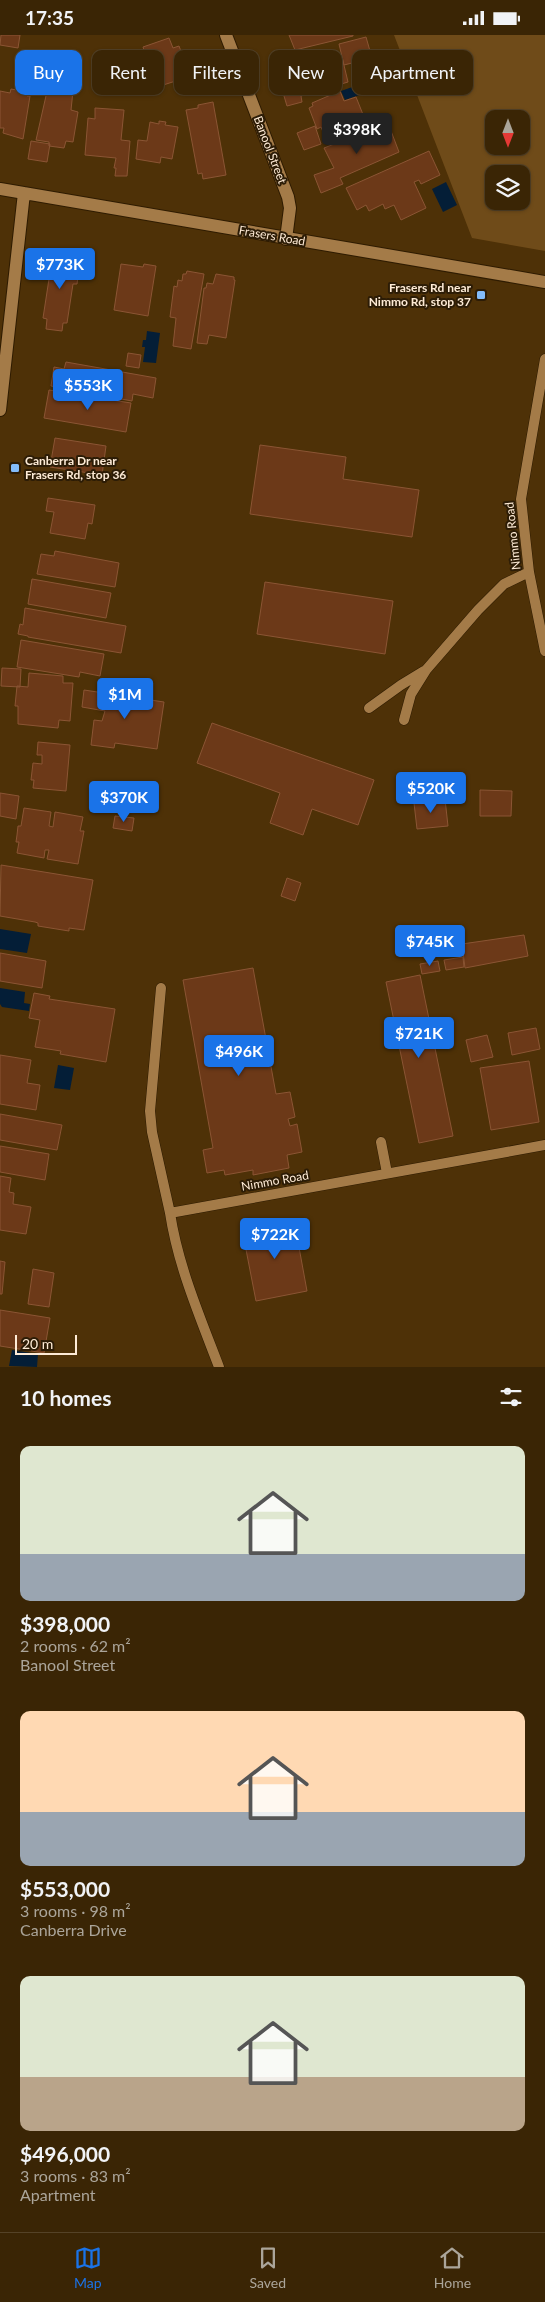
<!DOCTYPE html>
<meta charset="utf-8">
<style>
:root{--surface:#3a2505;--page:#412d0f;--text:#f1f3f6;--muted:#aba59a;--line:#544227;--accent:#1a73e8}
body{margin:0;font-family:Lato,sans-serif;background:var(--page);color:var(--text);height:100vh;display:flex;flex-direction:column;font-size:19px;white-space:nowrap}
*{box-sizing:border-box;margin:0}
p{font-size:16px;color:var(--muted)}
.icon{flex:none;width:28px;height:28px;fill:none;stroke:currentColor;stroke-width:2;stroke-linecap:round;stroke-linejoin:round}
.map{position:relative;height:1332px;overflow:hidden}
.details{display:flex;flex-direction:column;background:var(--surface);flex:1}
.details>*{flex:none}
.hud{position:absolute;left:15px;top:15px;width:515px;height:45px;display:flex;gap:10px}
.needle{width:32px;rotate:180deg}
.fabs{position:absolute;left:485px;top:75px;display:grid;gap:10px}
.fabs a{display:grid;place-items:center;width:45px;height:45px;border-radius:10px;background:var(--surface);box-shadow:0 1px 4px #0004,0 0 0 1px var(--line);font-size:25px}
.scale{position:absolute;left:15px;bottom:12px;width:62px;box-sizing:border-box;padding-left:5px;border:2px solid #feebd6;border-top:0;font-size:14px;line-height:18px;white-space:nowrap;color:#feebd6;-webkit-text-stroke:4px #2c1c06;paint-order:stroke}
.price{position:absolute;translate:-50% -42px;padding:0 11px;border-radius:5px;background:var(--accent);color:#fff;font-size:16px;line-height:32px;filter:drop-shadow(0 1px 2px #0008)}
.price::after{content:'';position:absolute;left:50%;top:30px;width:15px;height:11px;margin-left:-8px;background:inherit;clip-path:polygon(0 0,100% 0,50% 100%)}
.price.active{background:#222;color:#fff}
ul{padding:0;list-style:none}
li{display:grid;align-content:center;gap:10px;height:265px;padding:0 20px}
li span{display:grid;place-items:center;height:155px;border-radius:10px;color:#555}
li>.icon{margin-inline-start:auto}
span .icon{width:90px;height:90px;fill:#fffc;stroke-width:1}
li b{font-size:21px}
h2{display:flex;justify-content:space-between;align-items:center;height:60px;padding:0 20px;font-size:21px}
.chip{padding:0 18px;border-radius:10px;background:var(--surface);box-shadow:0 1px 4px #0004,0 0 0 1px var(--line);font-size:18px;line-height:45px}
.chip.active{background:var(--accent);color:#fff}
.status{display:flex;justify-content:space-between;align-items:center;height:35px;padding:0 25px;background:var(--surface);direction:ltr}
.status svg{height:14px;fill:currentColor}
.tabs{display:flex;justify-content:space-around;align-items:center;height:70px;border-top:1px solid var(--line);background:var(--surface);font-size:14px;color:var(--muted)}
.tabs a{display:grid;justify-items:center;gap:2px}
.tabs .active{color:var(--accent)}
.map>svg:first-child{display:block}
</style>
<div class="status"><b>17:35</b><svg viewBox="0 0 49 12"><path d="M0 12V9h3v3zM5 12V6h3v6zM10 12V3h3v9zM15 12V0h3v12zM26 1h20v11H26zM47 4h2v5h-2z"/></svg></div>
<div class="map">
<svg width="545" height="1332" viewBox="0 0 545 1332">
<rect width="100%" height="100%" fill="#4e3107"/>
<!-- green -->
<path fill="#6f4b19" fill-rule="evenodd" d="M394,0H545V216L472,203ZM494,84H521V111H494ZM494,139H521V166H494Z"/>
<!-- water -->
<path fill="#041e37" d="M372,45L376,54L345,65L341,56Z
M446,147L457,170L443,177L432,154Z
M147,296L160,298L156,328L143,327L145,312H142L143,305H146Z
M0,894L31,899L27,918L0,914Z
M0,953L25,957L24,968L30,969L29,976L2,972L0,969Z
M58,1030L74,1033L70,1055L54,1053Z
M12,1315L38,1319L37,1332L9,1331Z"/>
<!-- building -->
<path fill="#6c3918" stroke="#8b5534" d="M1,0H20L18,13L0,10Z
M289,0H353V1L295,15Z
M366,2L372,23L344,30L339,9Z
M169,3L173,13L179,11L187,32L182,33L185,43L157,52L143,12Z
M325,17L342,22L348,47L301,61L302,67L287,71L281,51L297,47L291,26Z
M48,52L73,56L71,75L78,77L73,107L66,106L64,113L49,111V107L36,105Z
M11,54L28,57L27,61H30L23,104L3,98L4,93H0V56L10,58Z
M340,56L344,66L356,62L366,87L325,102L321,92L317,94L309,73L313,71L312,68Z
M213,67L226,140L203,144L202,138L198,139L186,75L198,73V70Z
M95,73L124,75L121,105L130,106L127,141H115L116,133H114L116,123L85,120L88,83L95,84Z
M159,86L166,87L165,90L178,92L172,124L161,122L160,128L136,124L138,105L147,106L150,87L159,89Z
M388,88L399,117L340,143L343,149L321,158L314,140L334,133L324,113Z
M315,91L321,109L304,115L297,98Z
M31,106L50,109L47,127L28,124Z
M429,116L440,140L421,149L419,145L414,147L426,173L401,185L394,170L385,174L383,169L369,176L366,170L357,175L346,153Z
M53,218L78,222L77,226L80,227L77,249H73L67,288H63L62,296L46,294L47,284L43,283Z
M121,229L143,232L144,229L156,231L148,281L114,275Z
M187,236L204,239L191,314L173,311L176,283L170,282L174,251L177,252L178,245L182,246L183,239H186Z
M216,239L234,242V245H235L226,303L209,300L207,309L197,308L204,253H206L207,248L213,249Z
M128,318L141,320L139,333L126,331Z
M66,327L156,343L153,363L133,359L132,366L51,351L54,332L64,334Z
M49,355L131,368L126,397L44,383Z
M55,403L106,411L102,440L50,432Z
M260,410L346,422L343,444L419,455L412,502L250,479Z
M48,463L95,470L92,489L88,488L85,504L50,498L54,477L46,476Z
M55,516L119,528L115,552L37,539L41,519L54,521Z
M32,544L111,558L106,583L28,569Z
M265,547L393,566L385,619L257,599Z
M25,573L126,591L121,618L28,602V601L18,599L20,589L23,590Z
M21,605L104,619L100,641L80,637L79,642L17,632Z
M2,633L21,634L20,652L1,651Z
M29,638L63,641V648H73L70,686L59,685L58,693L18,689V671H15L17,651L28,652Z
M84,655L164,667L157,714L115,708L114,713L91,710L94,685L102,686L105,676L82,672Z
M212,688L374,745L358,790L312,774L303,800L270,788L280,758L197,728Z
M38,707L70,710L66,756L33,753L34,745H31L33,728L42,729V720H37Z
M480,755L512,756L511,781H480Z
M0,758L19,761L16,784L0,781Z
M445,764L448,791L417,794L414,768Z
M24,773L51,777L49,791L53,792L55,777L83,782L80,796H84L78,829L47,824L49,815H45L44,823L17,818L19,807H16L17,800L18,791H21Z
M115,781L134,783L132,796L113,793Z
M1,830L93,845L84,895L69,893V896L38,891V888L35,887L0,881Z
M287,843L301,848L295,866L281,861Z
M524,900L528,921L465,933L462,909Z
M0,918L46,926L42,953L0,946Z
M463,922L464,932L446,935L444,925Z
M438,926L440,936L422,939L420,929Z
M253,933L276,1059L290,1057L295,1082L288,1084L290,1091L297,1089L302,1117L287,1120L289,1133L253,1140V1135L225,1140L224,1135L207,1138L203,1115L213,1113L183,945Z
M420,940L453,1101L419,1108L386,947Z
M34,958L50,961L49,964L115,974L106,1027L60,1019L61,1016L35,1012L40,985L29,983Z
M536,993L540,1014L512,1020L508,998Z
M487,1000L493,1022L471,1027L466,1005Z
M0,1020L31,1025L27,1048L40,1050L36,1075L0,1069Z
M529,1026L539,1087L491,1095L480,1033Z
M0,1079L62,1090L57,1115L0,1105Z
M0,1111L49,1119L45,1145L0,1137Z
M0,1141L11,1143L9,1157L14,1158L13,1169L31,1172L26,1199L0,1195Z
M294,1185L307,1256L256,1266L242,1194Z
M0,1226L5,1227L2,1259H0Z
M33,1234L54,1238L49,1272L28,1269Z
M0,1275L50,1283L44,1318L0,1311Z"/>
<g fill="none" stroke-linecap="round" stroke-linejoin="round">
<!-- service casing -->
<g stroke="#2e1b01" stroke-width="11">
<path id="service" d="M545,324L521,464L529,537L545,616
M369,673L401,650L424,636
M404,685L411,659L426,635L478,575L504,549L529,537
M161,953L150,1076L152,1097L170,1178
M381,1107L387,1138
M219,1332C200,1282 178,1231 170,1178L545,1110"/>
</g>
<!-- minor casing -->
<g stroke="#2e1b01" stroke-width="14">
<path id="minor" d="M226,0L288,162L290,173L286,204"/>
</g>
<!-- tertiary casing -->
<g stroke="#2e1b01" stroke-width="14">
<path id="tertiary" d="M0,154L545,247
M0,375L24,158"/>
</g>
<!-- service -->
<use href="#service" stroke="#a47b48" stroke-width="10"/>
<!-- minor -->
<use href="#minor" stroke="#a47b48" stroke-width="12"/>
<!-- tertiary -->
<use href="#tertiary" stroke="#a47b48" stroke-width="12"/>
</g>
<!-- markers -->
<g fill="#83bcfa" stroke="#2c1c06" stroke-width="2">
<rect x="476" y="255" width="10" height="10" rx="2.5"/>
<rect x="10" y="428" width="10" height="10" rx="2.5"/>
</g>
<g text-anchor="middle" stroke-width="4" stroke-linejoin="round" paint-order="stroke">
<!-- street labels -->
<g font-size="12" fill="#feebd6" stroke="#2c1c06">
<text transform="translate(270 115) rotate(69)" y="4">Banool Street</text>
<text transform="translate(272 201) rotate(10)" y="4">Frasers Road</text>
<text transform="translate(513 501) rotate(-96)" y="4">Nimmo Road</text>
<text transform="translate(275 1146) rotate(-10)" y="4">Nimmo Road</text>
</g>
<!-- poi labels -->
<g font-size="12" font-weight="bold" fill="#feebd6" stroke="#2c1c06" text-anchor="end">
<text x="471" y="257">Frasers Rd near<tspan x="471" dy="14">Nimmo Rd, stop 37</tspan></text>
<text x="25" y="430" text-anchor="start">Canberra Dr near<tspan x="25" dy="14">Frasers Rd, stop 36</tspan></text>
</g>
</g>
</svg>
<div class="fabs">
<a><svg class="needle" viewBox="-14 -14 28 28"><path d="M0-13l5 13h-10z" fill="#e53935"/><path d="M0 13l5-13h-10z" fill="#aba59a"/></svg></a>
<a><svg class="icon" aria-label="layers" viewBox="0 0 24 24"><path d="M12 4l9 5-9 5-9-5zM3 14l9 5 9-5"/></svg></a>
</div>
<div class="scale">20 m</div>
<b class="price active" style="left:357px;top:120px">$398K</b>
<b class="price" style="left:60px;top:255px">$773K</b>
<b class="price" style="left:88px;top:376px">$553K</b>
<b class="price" style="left:125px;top:685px">$1M</b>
<b class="price" style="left:431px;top:779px">$520K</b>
<b class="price" style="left:124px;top:788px">$370K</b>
<b class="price" style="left:430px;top:932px">$745K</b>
<b class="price" style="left:419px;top:1024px">$721K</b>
<b class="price" style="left:239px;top:1042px">$496K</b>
<b class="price" style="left:275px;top:1225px">$722K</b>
<div class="hud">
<a class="chip active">Buy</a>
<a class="chip">Rent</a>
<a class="chip">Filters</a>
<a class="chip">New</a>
<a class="chip">Apartment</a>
</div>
</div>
<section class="details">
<h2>10 homes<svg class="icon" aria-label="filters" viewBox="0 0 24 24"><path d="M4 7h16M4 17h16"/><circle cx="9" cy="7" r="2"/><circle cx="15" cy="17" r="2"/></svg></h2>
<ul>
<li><span style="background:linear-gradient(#dfe7d0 70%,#9aa5b1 0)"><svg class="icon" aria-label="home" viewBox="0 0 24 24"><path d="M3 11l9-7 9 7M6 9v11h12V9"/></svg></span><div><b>$398,000</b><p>2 rooms · 62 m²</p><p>Banool Street</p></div></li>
<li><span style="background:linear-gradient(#ffd9b3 65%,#9aa5b1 0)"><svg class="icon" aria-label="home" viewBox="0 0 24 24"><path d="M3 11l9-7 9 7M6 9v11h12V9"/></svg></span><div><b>$553,000</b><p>3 rooms · 98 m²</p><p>Canberra Drive</p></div></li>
<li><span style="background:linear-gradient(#dfe7d0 65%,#b9a48a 0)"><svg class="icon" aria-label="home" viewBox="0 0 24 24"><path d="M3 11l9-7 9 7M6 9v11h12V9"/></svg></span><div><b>$496,000</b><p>3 rooms · 83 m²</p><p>Apartment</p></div></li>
</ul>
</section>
<nav class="tabs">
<a class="active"><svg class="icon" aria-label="map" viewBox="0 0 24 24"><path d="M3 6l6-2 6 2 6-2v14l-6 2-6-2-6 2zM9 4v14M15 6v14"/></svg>Map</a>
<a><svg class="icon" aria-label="saved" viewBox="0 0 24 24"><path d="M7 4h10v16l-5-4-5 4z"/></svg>Saved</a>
<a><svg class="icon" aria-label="home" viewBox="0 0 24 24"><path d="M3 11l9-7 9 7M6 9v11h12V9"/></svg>Home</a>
</nav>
